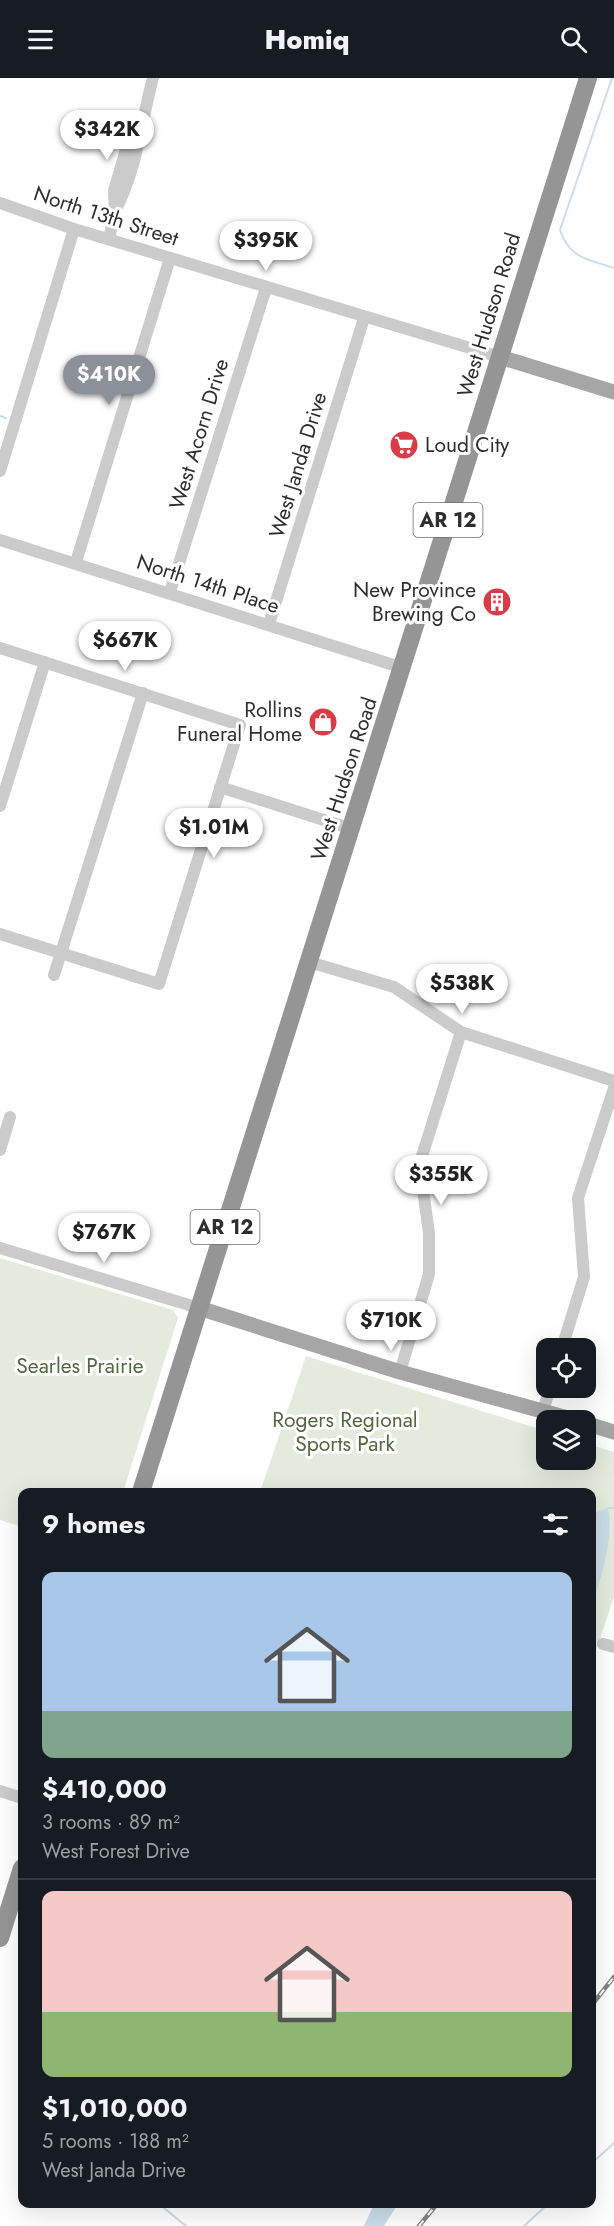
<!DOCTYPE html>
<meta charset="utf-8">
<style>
:root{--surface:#171b24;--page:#242831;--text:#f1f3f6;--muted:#9ea1a6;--line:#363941;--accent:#8c9099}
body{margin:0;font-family:Jost,sans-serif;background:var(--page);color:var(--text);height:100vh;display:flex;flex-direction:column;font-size:22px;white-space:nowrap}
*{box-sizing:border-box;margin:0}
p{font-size:20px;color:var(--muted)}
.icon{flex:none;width:33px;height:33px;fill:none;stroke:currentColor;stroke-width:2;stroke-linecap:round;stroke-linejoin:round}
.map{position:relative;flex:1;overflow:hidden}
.side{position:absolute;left:18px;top:1410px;width:578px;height:720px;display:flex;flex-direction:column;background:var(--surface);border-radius:12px;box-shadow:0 6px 24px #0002}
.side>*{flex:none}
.controls{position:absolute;left:536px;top:1260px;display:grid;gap:12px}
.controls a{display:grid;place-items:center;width:60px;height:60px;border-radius:12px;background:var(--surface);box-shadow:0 6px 24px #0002;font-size:30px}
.price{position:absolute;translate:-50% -51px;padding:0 14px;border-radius:21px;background:#fff;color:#222;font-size:20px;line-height:39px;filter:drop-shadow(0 2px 3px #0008)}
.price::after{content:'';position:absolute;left:50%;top:36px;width:18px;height:14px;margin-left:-9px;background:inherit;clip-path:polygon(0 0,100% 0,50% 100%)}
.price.on{background:var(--accent);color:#fff}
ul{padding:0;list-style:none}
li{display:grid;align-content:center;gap:12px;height:318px;padding:0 24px}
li+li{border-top:2px solid var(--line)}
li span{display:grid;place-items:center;height:186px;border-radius:12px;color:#555}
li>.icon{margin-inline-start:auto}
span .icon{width:108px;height:108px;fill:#fffc;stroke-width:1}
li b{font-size:26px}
h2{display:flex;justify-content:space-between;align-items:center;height:72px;padding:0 24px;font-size:26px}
header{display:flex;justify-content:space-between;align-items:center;height:78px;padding:0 24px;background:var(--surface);font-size:27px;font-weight:800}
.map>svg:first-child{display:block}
</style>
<header><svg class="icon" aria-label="menu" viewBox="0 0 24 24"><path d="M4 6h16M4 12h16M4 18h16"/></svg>Homiq<svg class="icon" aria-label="search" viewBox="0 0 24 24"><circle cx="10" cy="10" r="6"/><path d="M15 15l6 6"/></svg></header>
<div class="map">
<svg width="614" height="2148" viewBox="0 0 614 2148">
<rect width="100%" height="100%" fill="#fff"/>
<!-- green -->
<path fill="#e4ebdd" d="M0,1180L173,1232L178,1240L123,1414H22V1449L0,1442Z
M306,1278L546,1353V1382H585V1365L614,1374V1519L591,1587V1414H260Z"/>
<!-- water -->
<path fill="#cadde9" d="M608,1430C614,1462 601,1500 591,1531V1436Z
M374,2126H398L384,2148H364Z"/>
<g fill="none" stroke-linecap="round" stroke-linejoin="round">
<!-- stream -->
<path stroke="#cadde9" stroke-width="2" d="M612,0L560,152C570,181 587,181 614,190
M0,338L6,340
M607,1433L608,1430H614
M591,2086L614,2065
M159,2126L186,2148
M524,2148L548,2126"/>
<!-- minor -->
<path stroke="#cbcbcb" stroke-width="12" d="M0,125L74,151L500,279
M115,133C137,92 141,44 153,0
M109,161L115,133L114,113L127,68L137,51
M0,393L74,151
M0,462L403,590
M76,484L170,180
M170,514L266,210
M269,546L364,240
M0,570L240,647L159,906L0,856
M220,709L352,751
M0,728L45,584
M309,884L394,909L461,954L614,1003
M54,897L143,615
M0,1072L10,1039
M0,1170L199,1230
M562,1270L584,1199L578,1120L614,1010
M400,1294L429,1196V1155L422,1105V1078L461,954
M543,1333L550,1310
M603,1566L614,1569
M0,1713L22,1720"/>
<!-- major -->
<path stroke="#a6a6a6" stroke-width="15" d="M500,279L614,314
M199,1230L400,1294L575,1342
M585,1345L614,1354"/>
<!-- highway -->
<path stroke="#959595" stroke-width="18" d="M141,1414L588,0
M0,1860L22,1790"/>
<!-- rail casing -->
<g stroke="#838383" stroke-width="4.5">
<path id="rail" d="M591,1928L614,1899
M419,2148L437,2126"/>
</g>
<!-- rail -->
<use href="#rail" stroke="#fff" stroke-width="2" stroke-dasharray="7" stroke-linecap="butt"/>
</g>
<!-- icons -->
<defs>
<g id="supermarket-disc" transform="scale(1.5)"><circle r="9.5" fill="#da3b46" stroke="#fff"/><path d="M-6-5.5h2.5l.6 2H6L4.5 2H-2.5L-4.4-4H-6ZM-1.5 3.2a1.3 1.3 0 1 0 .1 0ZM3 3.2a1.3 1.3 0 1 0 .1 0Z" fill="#fff"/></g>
<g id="building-disc" transform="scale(1.5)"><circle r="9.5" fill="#da3b46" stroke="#fff"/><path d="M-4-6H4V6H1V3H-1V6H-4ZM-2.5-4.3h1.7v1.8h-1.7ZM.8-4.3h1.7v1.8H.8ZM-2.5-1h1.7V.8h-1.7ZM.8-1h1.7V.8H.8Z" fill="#fff"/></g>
<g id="shop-disc" transform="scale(1.5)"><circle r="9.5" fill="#da3b46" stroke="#fff"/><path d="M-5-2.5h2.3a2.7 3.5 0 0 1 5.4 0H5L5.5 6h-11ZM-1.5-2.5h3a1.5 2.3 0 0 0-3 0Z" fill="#fff"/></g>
</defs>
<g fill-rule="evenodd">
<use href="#supermarket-disc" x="404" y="367"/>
<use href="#building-disc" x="497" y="524"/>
<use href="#shop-disc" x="323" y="644"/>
</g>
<g text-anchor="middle" stroke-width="6" stroke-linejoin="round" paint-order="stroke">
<!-- shield labels -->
<g fill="#fff" stroke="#6d6d6d" stroke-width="1.5">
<rect x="413.5" y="425" width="69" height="34" rx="4.5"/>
<rect x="190.5" y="1132" width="69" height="34" rx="4.5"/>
</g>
<g font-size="20" font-weight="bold" fill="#2e2e2e">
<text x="448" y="449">AR 12</text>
<text x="225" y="1156">AR 12</text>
</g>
<!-- street labels -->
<g font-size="21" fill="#2e2e2e" stroke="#fff">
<text transform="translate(106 138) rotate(18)" y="7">North 13th Street</text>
<text transform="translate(489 237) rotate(-73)" y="7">West Hudson Road</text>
<text transform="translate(199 356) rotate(-73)" y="7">West Acorn Drive</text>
<text transform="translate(298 387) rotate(-73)" y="7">West Janda Drive</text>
<text transform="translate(208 506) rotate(18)" y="7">North 14th Place</text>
<text transform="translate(344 701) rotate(-72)" y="7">West Hudson Road</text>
</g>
<!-- poi labels -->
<g font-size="21" fill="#2e2e2e" stroke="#fff" text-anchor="end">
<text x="425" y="374" text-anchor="start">Loud City</text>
<text x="476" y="519">New Province<tspan x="476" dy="24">Brewing Co</tspan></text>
<text x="302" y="639">Rollins<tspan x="302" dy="24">Funeral Home</tspan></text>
</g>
<!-- park labels -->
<g font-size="21" fill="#51673e" stroke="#fff">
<text x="80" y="1295">Searles Prairie</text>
<text x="345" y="1349">Rogers Regional<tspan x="345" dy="24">Sports Park</tspan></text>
</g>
</g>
</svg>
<div class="controls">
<a><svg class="icon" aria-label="locate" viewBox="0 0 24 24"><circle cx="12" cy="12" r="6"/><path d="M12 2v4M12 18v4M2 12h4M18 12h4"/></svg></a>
<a><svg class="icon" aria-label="layers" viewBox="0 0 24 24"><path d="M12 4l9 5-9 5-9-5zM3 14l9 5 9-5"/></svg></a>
</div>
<b class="price" style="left:107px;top:83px">$342K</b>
<b class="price" style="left:266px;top:194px">$395K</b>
<b class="price on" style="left:109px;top:328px">$410K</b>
<b class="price" style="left:125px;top:594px">$667K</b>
<b class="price" style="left:214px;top:781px">$1.01M</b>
<b class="price" style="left:462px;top:937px">$538K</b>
<b class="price" style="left:441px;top:1128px">$355K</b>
<b class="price" style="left:104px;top:1186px">$767K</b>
<b class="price" style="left:391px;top:1274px">$710K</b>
<section class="side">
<h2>9 homes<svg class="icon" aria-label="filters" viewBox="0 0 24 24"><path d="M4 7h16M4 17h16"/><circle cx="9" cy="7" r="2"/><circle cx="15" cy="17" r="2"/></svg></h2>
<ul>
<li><span style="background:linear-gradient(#a9c7e8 75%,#7fa58c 0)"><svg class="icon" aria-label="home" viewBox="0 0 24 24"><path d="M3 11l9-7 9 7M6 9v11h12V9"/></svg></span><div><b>$410,000</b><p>3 rooms · 89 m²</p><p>West Forest Drive</p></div></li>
<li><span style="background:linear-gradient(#f6c9c9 65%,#8fb573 0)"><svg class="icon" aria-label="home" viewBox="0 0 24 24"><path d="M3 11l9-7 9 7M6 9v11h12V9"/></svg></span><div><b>$1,010,000</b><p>5 rooms · 188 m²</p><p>West Janda Drive</p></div></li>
</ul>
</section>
</div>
